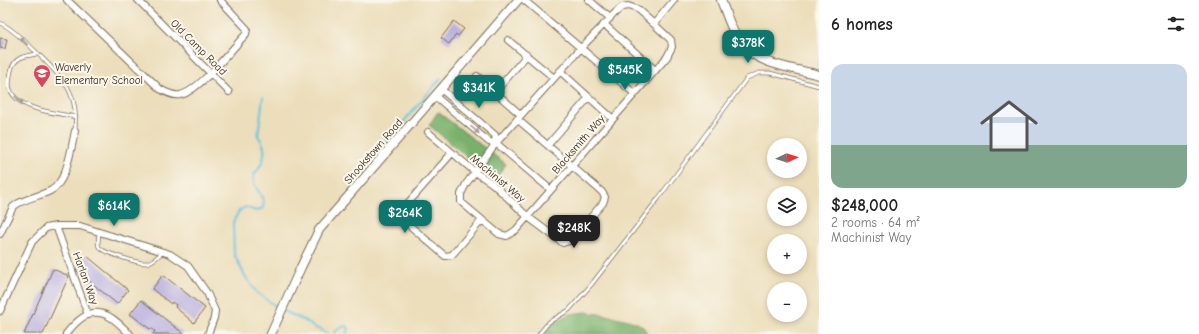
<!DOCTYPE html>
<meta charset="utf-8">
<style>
:root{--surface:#fff;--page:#f2f2f2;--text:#222;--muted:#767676;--line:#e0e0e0;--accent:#0f766e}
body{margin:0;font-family:"Comic Neue",sans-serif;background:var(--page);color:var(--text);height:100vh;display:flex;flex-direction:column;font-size:15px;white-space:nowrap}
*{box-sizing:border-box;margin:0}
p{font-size:13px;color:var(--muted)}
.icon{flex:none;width:22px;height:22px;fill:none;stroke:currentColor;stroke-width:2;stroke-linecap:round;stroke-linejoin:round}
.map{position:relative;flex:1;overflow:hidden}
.side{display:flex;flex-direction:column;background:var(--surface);width:380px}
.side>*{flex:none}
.needle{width:26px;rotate:86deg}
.fabs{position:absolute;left:767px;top:138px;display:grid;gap:8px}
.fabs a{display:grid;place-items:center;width:40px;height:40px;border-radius:50%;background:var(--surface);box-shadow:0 2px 6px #0003;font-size:20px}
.price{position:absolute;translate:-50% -34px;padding:0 9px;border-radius:8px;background:var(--accent);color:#fff;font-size:13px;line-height:26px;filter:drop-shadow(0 1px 2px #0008)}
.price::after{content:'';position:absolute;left:50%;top:24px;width:12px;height:9px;margin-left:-6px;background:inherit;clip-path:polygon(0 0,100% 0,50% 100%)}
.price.on{background:#222;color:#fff}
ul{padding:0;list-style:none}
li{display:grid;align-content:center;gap:8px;height:212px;padding:0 12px}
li+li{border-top:1px solid var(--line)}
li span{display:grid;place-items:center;height:124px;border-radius:12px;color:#555}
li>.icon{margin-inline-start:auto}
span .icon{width:72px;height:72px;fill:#fffc;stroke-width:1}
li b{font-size:17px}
h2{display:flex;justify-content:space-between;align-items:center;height:48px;padding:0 12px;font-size:17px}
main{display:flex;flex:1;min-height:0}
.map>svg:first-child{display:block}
</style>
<main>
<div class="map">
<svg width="819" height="334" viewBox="0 0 819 334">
<rect width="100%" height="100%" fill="#fbf7ec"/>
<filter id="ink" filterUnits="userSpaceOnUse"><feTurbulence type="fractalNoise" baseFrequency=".025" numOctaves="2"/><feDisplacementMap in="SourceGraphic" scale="8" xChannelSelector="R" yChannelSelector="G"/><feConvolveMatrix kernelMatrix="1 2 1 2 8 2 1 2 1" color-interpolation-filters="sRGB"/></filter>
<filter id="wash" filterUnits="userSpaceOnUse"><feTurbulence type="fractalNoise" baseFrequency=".012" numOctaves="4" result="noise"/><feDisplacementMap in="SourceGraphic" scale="16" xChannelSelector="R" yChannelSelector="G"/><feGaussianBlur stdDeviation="0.9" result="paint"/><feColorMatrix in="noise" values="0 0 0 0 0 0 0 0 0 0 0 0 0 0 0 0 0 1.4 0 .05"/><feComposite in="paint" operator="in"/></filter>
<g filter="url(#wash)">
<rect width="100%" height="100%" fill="#ecdebb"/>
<!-- forest -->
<path fill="#79b06c" stroke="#5a6d45" d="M438,112L506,164L497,177L485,172L429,125Z
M586,312C598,314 638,319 644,328C646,330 646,332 647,334H545L552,323L570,314Z"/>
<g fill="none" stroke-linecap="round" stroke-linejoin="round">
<!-- stream -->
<path stroke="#61c1df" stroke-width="2" d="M263,97L258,136C269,149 264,163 254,175C254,177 253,180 254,182C256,191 266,198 263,208L256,211L245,207L239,211L233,222L234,254L245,276L257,293L280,309
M350,182L353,181L441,78
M284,311L309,323L313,327L322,330L327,334
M334,334C336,329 341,327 347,326L349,329L346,334"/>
</g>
<g id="blocks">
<!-- building -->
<path fill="#b9b0e0" d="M454,21L464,29L458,36L456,34L449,44L441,38Z
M0,38L7,39L5,49L0,48Z
M87,256L128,290L117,304L76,270Z
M53,269L69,276L43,334H24Z
M163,275L205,308L194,323L175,307L176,305L172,302L171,304L152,289Z
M141,300L184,334H153L155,331L151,328L150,329L130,314Z"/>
</g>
</g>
<g filter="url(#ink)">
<use href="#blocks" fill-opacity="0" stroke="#796955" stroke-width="1"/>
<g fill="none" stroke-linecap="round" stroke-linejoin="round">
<!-- service casing -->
<g stroke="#796955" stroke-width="4.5">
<path id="service" d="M0,23C15,29 64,77 70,92C76,105 76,117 75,131
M37,54C24,56 14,57 11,71C10,76 8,84 10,89C17,110 57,113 76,117
M99,232C99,236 97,244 99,247C103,253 141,264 147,263C154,261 158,256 163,252
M539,334L549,322L569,310L591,285L658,199L747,78L759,73H770L819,86"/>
</g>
<!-- minor casing -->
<g stroke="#796955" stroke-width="8">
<path id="minor" d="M67,0L160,89C167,93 173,96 180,95C198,92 232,49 246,34L247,29L220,0
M138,0L229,92
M524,0L635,94
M589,0L610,18
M628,6L637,9L654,24L671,40L672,47L667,57L516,230L507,236L499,234L461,202V194L466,184L496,143L581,48L615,13L622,7Z
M604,24L655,70
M654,24L674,0
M508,40L554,78
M560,71L613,119
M477,76L521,115
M441,89L495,135L496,143
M495,92L527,55
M435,96L489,142L496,143L551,190
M428,132L475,172L493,184L528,217L563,243L571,240L603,203L605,197L602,192L517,119
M548,145L589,97
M452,153L401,211V218L445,256L452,255L482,220
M56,226L88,315
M0,234L13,207L17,204C28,198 39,196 50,191C67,183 71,149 75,131
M0,311L32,242L46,228L56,226H80L170,254L188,266L207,293L215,311L214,318L208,334
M66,334C73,325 86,311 99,313C111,314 122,327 130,334"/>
</g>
<!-- tertiary casing -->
<g stroke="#796955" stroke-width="10">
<path id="tertiary" d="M721,0C726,13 732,32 740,43C758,65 793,68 819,75
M271,334L301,267L319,230L518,0"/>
</g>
<!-- service -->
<use href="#service" stroke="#fff" stroke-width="3"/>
<!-- minor -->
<use href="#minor" stroke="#fff" stroke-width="6"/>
<!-- tertiary -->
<use href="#tertiary" stroke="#fff" stroke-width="8"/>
</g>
<!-- one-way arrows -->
<defs><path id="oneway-solid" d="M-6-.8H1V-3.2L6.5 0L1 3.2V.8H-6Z"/></defs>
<g fill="#a79f9a">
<use href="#oneway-solid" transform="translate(24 41) rotate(-136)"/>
<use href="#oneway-solid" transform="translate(19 100) rotate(40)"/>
<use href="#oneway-solid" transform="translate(475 130) rotate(41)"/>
</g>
</g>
<!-- icons -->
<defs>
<g id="school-pin" transform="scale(0.9)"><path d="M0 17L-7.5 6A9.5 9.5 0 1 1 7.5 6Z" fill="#d1495b" stroke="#fbf7ec"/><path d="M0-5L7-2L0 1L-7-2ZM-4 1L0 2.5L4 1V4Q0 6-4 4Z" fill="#fff"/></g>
</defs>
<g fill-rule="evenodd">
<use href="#school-pin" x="42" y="73"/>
</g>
<g text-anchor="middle" stroke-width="4" stroke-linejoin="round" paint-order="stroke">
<!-- street labels -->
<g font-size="11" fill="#3b2a1e" stroke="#fbf7ec">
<text transform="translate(199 47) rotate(45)" y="4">Old Camp Road</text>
<text transform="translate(578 144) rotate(-49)" y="4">Blacksmith Way</text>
<text transform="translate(373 151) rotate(-49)" y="4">Shookstown Road</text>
<text transform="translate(498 178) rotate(40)" y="4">Machinist Way</text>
<text transform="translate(86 278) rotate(70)" y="4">Harlan Way</text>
</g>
<!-- poi labels -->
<g font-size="11" fill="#3b2a1e" stroke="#fbf7ec" text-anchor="start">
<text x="55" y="71">Waverly<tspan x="55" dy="13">Elementary School</tspan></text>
</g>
</g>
</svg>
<div class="fabs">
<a><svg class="needle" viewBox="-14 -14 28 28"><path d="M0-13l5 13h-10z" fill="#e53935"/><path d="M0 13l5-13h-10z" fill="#767676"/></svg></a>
<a><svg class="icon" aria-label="layers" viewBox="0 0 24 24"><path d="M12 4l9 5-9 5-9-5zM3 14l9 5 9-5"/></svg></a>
<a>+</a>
<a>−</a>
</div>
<b class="price" style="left:748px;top:64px">$378K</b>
<b class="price" style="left:625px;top:91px">$545K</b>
<b class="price" style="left:479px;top:109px">$341K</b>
<b class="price" style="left:114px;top:227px">$614K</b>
<b class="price" style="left:405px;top:234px">$264K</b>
<b class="price on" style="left:574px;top:249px">$248K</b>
</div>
<section class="side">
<h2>6 homes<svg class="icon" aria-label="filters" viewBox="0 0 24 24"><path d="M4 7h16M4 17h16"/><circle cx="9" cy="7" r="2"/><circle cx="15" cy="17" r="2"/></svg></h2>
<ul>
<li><span style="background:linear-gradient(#c9d6e8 65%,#7fa58c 0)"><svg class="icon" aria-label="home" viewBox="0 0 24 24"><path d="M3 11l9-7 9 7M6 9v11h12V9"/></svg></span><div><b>$248,000</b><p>2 rooms · 64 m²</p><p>Machinist Way</p></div></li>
</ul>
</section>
</main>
